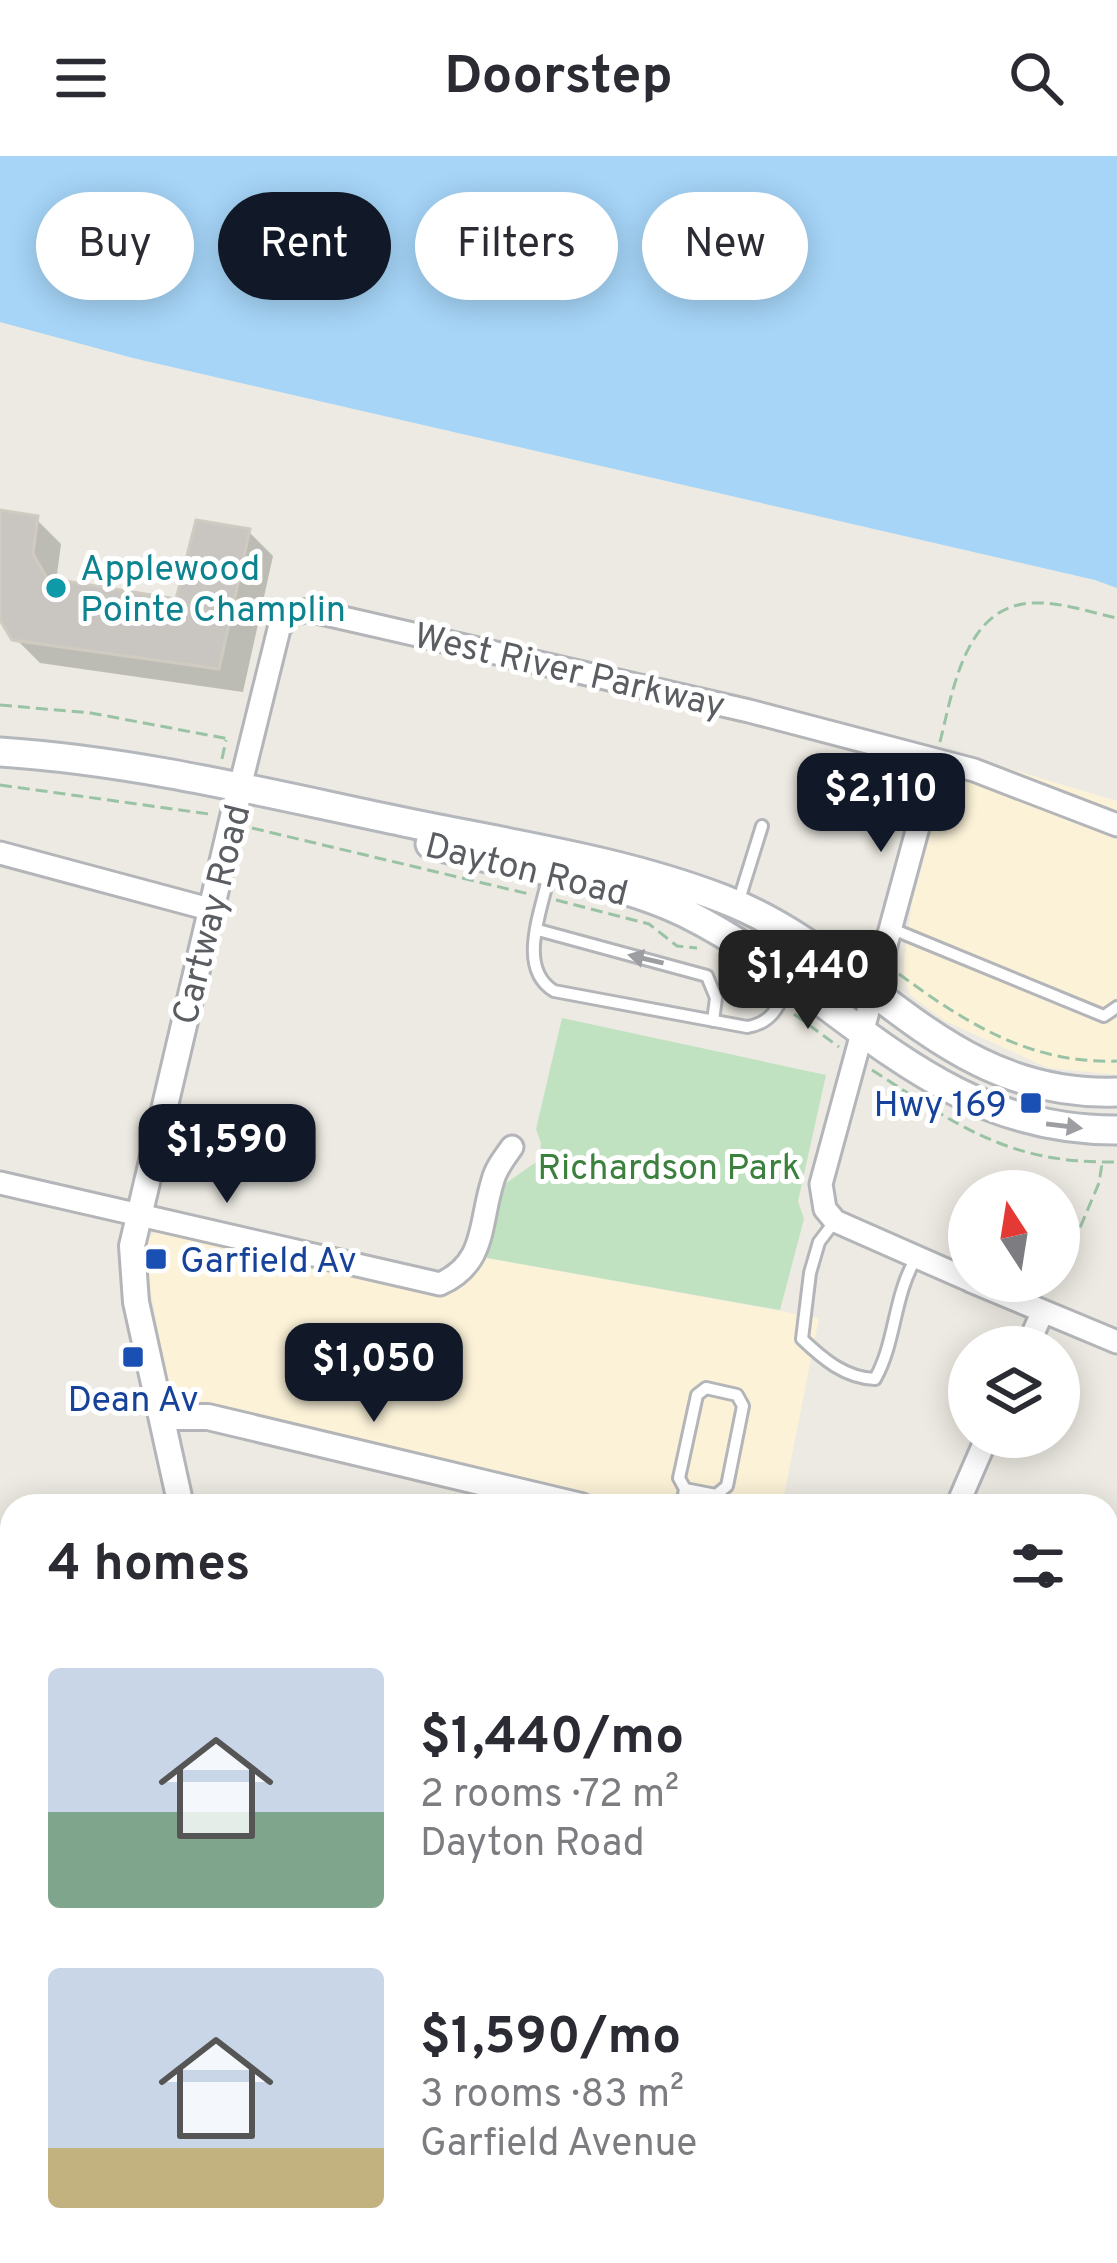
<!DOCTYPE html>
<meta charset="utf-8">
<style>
:root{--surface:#fff;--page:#f7f7f7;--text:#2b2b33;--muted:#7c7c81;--accent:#111827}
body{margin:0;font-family:Overpass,sans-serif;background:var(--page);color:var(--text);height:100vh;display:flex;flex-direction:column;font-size:45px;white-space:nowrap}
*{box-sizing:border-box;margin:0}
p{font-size:39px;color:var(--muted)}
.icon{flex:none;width:66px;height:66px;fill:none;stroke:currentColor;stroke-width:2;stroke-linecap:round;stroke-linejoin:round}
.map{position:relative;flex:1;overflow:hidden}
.details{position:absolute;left:0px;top:1338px;width:1119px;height:771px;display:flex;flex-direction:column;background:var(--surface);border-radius:36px 36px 0 0;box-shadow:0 6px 30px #0003}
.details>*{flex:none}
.guide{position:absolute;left:36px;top:36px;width:1047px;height:108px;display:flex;gap:24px}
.needle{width:78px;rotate:348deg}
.buttons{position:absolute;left:948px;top:1014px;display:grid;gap:24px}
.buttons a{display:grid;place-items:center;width:132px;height:132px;border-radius:50%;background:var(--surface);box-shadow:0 6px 30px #0003;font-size:60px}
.price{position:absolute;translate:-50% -102px;padding:0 27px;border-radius:24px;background:var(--accent);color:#fff;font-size:39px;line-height:78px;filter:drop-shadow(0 3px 6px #0008)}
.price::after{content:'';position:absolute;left:50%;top:72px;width:36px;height:27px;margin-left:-18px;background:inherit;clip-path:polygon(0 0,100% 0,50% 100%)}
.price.selected{background:#222;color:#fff}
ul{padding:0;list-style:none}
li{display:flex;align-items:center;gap:36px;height:300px;padding:0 48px}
li span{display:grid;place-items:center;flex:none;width:336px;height:240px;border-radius:12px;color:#555}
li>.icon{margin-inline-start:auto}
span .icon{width:144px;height:144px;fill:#fffc;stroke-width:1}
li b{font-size:51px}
h2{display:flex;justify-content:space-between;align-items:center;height:144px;padding:0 48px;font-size:51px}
.pill{padding:0 42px;border-radius:54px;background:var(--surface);box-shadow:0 6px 30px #0003;font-size:42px;line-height:108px}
.pill.selected{background:var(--accent);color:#fff}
header{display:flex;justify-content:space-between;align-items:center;height:156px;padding:0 48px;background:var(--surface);font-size:54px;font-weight:700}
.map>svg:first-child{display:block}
</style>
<header><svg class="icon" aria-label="menu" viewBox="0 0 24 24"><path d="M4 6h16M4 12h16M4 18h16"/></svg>Doorstep<svg class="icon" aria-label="search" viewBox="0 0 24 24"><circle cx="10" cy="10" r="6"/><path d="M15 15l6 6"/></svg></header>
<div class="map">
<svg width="1117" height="2107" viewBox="0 0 1117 2107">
<rect width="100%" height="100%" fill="#eceae2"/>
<!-- commercial -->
<path fill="#fbf2d8" d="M953,596L1117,645V919L1048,912L945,865L910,839L904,820V804L912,747Z
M166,1074L434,1139L464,1129L487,1102L819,1162L782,1350H645L175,1241L169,1231L148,1123L146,1086L155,1076Z"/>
<!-- green -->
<path fill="#c1e2c0" d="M562,862L826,919L798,1045L804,1063L780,1154L487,1102L502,1030L539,1004L541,987L536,973Z"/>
<!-- water -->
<path fill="#a6d5f8" d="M0,0H1117V432L1095,424L133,202L0,166Z"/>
<!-- shadow -->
<path fill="#0003" d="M0,357L36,363L61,388L56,426L179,446L249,376L273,400L243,536L40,507L15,482L0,458Z"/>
<!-- building -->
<path fill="#c9c6c1" stroke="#d0cbc1" stroke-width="3" d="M0,354L38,360L33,398L47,422L176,443L196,364L250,373L219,513L12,484L0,464Z"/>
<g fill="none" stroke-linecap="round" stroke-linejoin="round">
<!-- service casing -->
<g stroke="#b3b5b8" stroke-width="16">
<path id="service" d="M549,718C542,754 516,812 554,835L747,871C774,867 780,847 791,824
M738,747L762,670
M890,772L1104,860L1117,851
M538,774L707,820L716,842L713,865
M835,1065L819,1086L810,1117L802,1183C823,1203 845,1222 875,1223C896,1186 893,1141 916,1102
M682,1350L685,1333L679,1322L697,1239L706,1232L737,1239L743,1250L727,1330L716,1339L685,1333
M186,2107L230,2097"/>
</g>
<!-- minor casing -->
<g stroke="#b3b5b8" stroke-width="27">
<path id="minor" d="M936,605L821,1028L825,1053L835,1065L969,1124
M240,631L279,473L289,459L308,454L749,555L974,614L1117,669
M0,697L209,753
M0,1027L440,1128C487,1107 479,1067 493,1024C496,1012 505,1001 512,991
M971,1125L1117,1186
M1027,1191L1043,1155
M957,1350L987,1281
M0,1689L12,1687
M1107,1719L1117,1724
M1107,2002L1117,2000
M0,2018L12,2074
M688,2097L690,2107
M999,2097L1004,2107
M611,2107L661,2097"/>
</g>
<!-- tertiary casing -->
<g stroke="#b3b5b8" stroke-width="30">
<path id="tertiary" d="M162,1261H208L581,1350
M181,1350L136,1146L132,1090L240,631
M1107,1537L1117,1542
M344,2097L346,2107"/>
</g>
<!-- secondary casing -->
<g stroke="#b4b7bb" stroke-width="33">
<path id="secondary" d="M0,596C137,605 270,638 404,666C510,688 622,704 723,743C868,798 942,942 1117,936
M430,688C510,711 612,721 685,757C839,833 928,975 1117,974"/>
</g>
<!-- path -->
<path stroke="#9ac3a5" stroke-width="3" stroke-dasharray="12 6" stroke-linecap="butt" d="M0,549L91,557L229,583
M940,586C952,538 964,457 1023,448C1054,443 1088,456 1117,462
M222,603L226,584
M0,629L209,658
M252,672L529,738
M556,744L649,768L677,790L697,792
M736,815L767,837
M899,818C966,867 1030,908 1117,905
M794,858L839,891
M872,914C959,970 1008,1008 1117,1006
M1059,1121L1099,1027L1102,1008"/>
<!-- service -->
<use href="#service" stroke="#fff" stroke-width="10"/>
<!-- minor -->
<use href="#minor" stroke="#fff" stroke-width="21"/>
<!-- tertiary -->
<use href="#tertiary" stroke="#fff" stroke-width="24"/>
<!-- secondary -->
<use href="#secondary" stroke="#fff" stroke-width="27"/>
</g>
<!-- one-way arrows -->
<defs><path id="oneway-solid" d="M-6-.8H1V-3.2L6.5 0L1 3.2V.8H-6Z" transform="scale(3)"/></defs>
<g fill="#9c9ea1">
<use href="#oneway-solid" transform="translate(646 803) rotate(-167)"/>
<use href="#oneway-solid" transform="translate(1064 970) rotate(7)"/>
</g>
<!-- markers -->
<circle fill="#0f9aa8" stroke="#fff" stroke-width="4.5" cx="56" cy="432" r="12"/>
<g fill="#1a4fb4" stroke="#fff" stroke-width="4.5">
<rect x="1019" y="935" width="24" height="24" rx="6"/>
<rect x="144" y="1091" width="24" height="24" rx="6"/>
<rect x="121" y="1189" width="24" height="24" rx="6"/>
</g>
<g text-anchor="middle" stroke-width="10" stroke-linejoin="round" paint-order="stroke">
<!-- culture labels -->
<g font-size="36" fill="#0d838f" stroke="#fff" text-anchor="start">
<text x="80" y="424">Applewood<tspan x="80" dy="41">Pointe Champlin</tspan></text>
</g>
<!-- street labels -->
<g font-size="36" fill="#5a5e62" stroke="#fff">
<text transform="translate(570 513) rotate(13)" y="13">West River Parkway</text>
<text transform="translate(527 712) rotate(14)" y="13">Dayton Road</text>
<text transform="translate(210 758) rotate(-76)" y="13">Cartway Road</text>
</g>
<!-- transit labels -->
<g font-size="36" fill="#164399" stroke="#fff" text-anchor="end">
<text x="1007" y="960">Hwy 169</text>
<text x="180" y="1116" text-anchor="start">Garfield Av</text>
<text x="133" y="1255" text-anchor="middle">Dean Av</text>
</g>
<!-- park labels -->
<g font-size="36" fill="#3b803d" stroke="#fff">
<text x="669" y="1023">Richardson Park</text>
</g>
</g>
</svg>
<div class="buttons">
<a><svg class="needle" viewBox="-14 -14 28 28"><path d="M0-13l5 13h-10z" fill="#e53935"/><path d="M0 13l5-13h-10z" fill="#7c7c81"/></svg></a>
<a><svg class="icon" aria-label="layers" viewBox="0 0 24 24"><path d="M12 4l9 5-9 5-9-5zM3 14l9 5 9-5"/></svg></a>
</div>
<b class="price" style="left:881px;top:699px">$2,110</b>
<b class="price selected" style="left:808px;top:876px">$1,440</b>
<b class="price" style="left:227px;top:1050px">$1,590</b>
<b class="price" style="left:374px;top:1269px">$1,050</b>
<div class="guide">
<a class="pill">Buy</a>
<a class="pill selected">Rent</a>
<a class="pill">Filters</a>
<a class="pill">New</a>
</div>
<section class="details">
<h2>4 homes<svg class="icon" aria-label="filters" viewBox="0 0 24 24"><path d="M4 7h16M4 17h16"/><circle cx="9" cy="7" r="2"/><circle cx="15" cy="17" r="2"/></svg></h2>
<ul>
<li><span style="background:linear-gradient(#c9d6e8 60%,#7fa58c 0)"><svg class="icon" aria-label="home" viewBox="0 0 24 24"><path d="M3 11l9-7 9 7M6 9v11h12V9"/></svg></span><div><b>$1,440/mo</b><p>2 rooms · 72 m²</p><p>Dayton Road</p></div></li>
<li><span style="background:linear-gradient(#c9d6e8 75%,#c2b280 0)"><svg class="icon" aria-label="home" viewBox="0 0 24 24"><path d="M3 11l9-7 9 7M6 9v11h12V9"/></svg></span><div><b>$1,590/mo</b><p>3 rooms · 83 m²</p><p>Garfield Avenue</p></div></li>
</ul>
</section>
</div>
